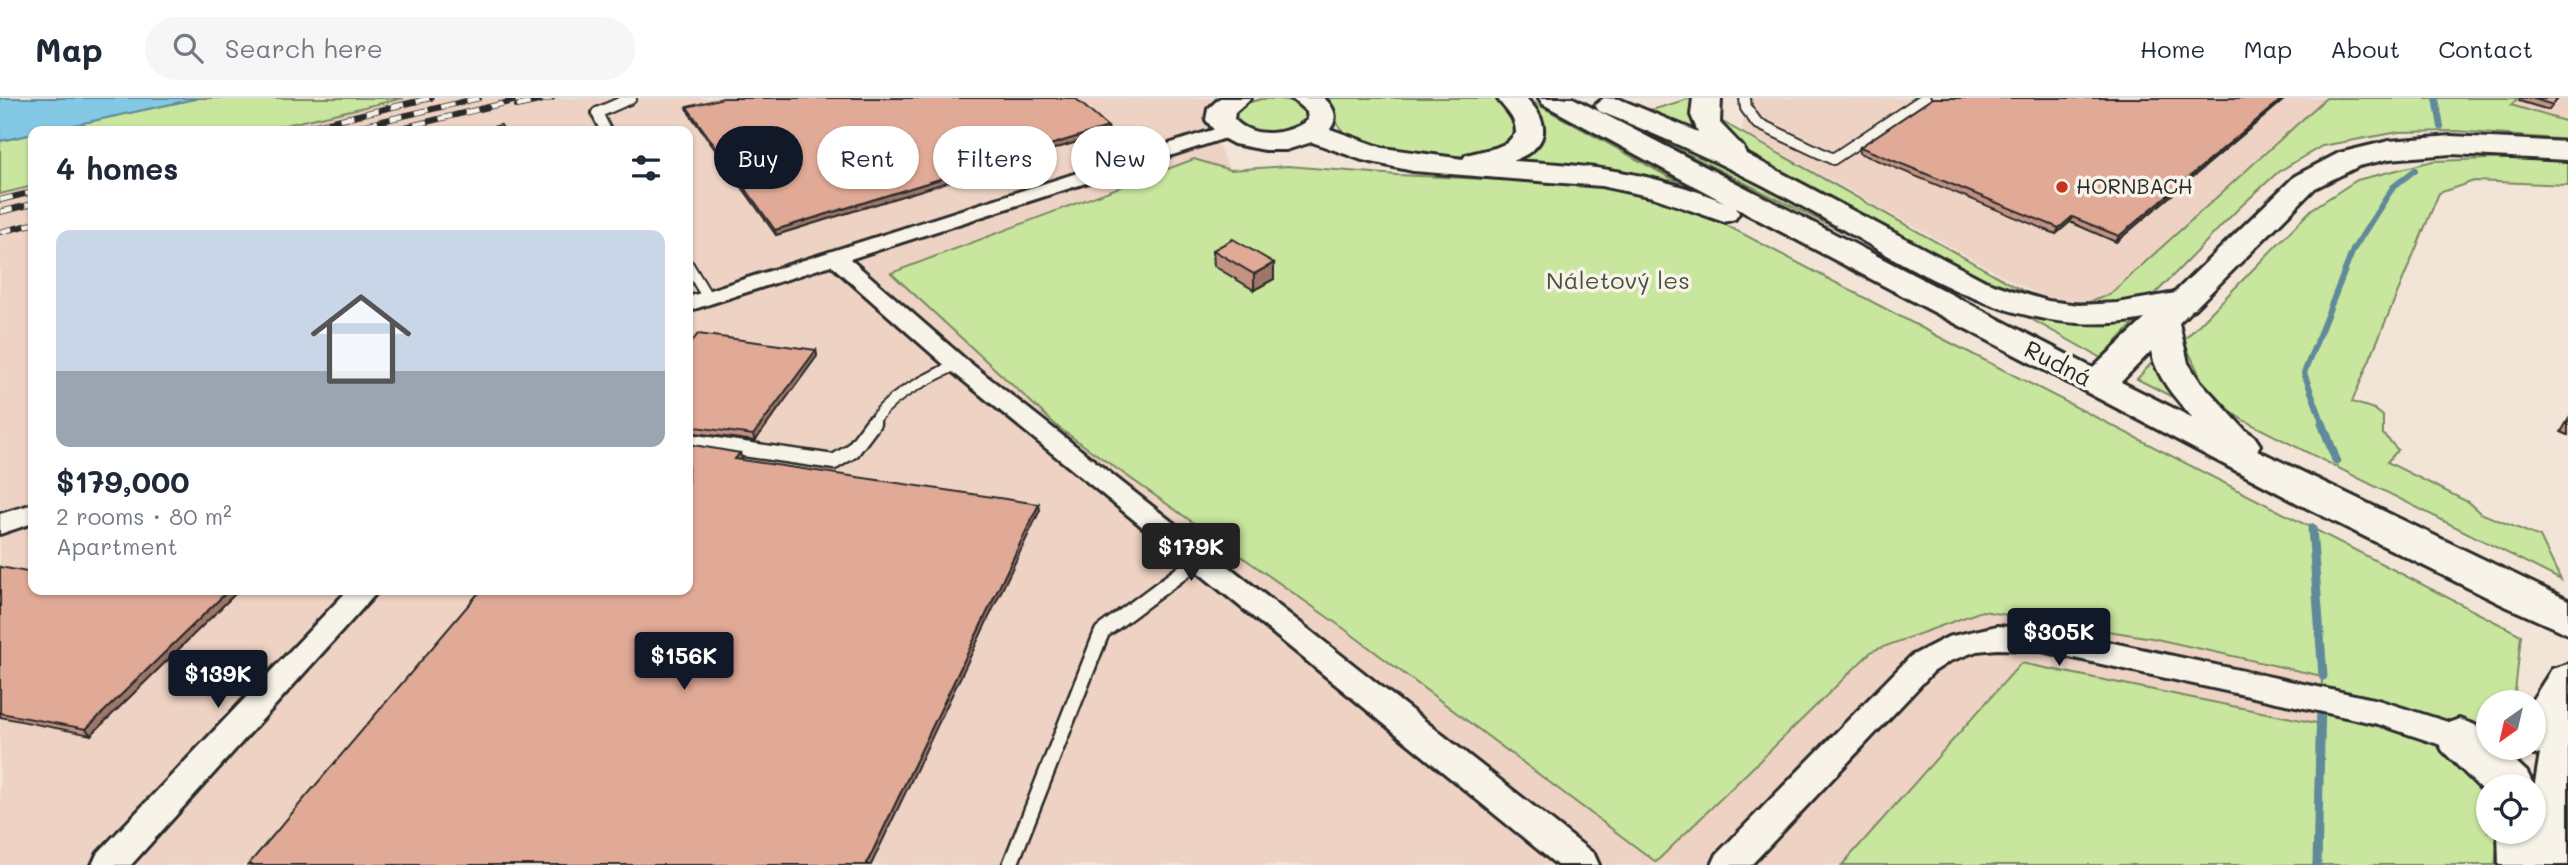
<!DOCTYPE html>
<meta charset="utf-8">
<style>
:root{--surface:#fff;--page:#f6f6f7;--text:#1f2937;--muted:#747a83;--line:#e0e1e3;--accent:#111827}
body{margin:0;font-family:Mali,sans-serif;background:var(--page);color:var(--text);height:100vh;display:flex;flex-direction:column;font-size:26px;white-space:nowrap}
*{box-sizing:border-box;margin:0}
p{font-size:23px;color:var(--muted)}
.icon{flex:none;width:38px;height:38px;fill:none;stroke:currentColor;stroke-width:2;stroke-linecap:round;stroke-linejoin:round}
.map{position:relative;flex:1;overflow:hidden}
.details{position:absolute;left:28px;top:28px;width:665px;height:469px;display:flex;flex-direction:column;background:var(--surface);border-radius:14px;box-shadow:0 2px 5px #0004}
.details>*{flex:none}
.banner{position:absolute;left:714px;top:28px;width:665px;height:63px;display:flex;gap:14px}
.needle{width:46px;rotate:214deg}
.tools{position:absolute;left:2476px;top:592px;display:grid;gap:14px}
.tools a{display:grid;place-items:center;width:70px;height:70px;border-radius:50%;background:var(--surface);box-shadow:0 2px 5px #0004;font-size:35px}
.price{position:absolute;translate:-50% -60px;padding:0 16px;border-radius:7px;background:var(--accent);color:#fff;font-size:23px;line-height:46px;filter:drop-shadow(0 2px 4px #0008)}
.price::after{content:'';position:absolute;left:50%;top:42px;width:21px;height:16px;margin-left:-10px;background:inherit;clip-path:polygon(0 0,100% 0,50% 100%)}
.price.on{background:#222;color:#fff}
ul{padding:0;list-style:none}
li{display:grid;align-content:center;gap:14px;height:371px;padding:0 28px}
li+li{border-top:2px solid var(--line)}
li span{display:grid;place-items:center;height:217px;border-radius:14px;color:#555}
li>.icon{margin-inline-start:auto}
span .icon{width:126px;height:126px;fill:#fffc;stroke-width:1}
li b{font-size:30px}
h2{display:flex;justify-content:space-between;align-items:center;height:84px;padding:0 28px;font-size:30px}
.chip{padding:0 24px;border-radius:32px;background:var(--surface);box-shadow:0 2px 5px #0004;font-size:24px;line-height:63px}
.chip.on{background:var(--accent);color:#fff}
header{display:flex;align-items:center;gap:42px;box-sizing:border-box;height:98px;padding:0 35px;background:var(--surface);border-bottom:2px solid var(--line)}
header strong{font-size:33px}
nav{display:flex;gap:38px;margin-inline-start:auto;font-size:24px}
.search{width:490px;height:63px;background:var(--page);display:flex;align-items:center;gap:18px;box-sizing:border-box;padding:0 24px;border-radius:38px;color:var(--muted);font-size:26px}
.map>svg:first-child{display:block}
</style>
<header>
<strong>Map</strong>
<div class="search"><svg class="icon" aria-label="search" viewBox="0 0 24 24"><circle cx="10" cy="10" r="6"/><path d="M15 15l6 6"/></svg>Search here</div>
<nav><a>Home</a><a>Map</a><a>About</a><a>Contact</a></nav>
</header>
<div class="map">
<svg width="2568" height="767" viewBox="0 0 2568 767">
<rect width="100%" height="100%" fill="#f3e4d8"/>
<filter id="ink" filterUnits="userSpaceOnUse"><feTurbulence type="fractalNoise" baseFrequency=".0143" numOctaves="2"/><feDisplacementMap in="SourceGraphic" scale="14" xChannelSelector="R" yChannelSelector="G"/><feConvolveMatrix kernelMatrix="1 2 1 2 8 2 1 2 1" color-interpolation-filters="sRGB"/></filter>
<g filter="url(#ink)">
<!-- built -->
<path fill="#eed3c4" d="M404,0H1217L1205,19L1230,72L1194,61L892,174L1059,330L1343,530L1656,764L1872,553L1982,513L2152,540L2323,578L2488,649L2504,688L2021,565L1842,767H0V96L33,88V492H688V33H259Z
M1747,0H2326L2109,197L2089,204H2064L2034,195L1742,33Z
M2518,0H2568V24L2510,7Z"/>
<!-- green -->
<path fill="#c8e69d" stroke="#7a8864" stroke-width="2" d="M199,0H404L259,33H46Z
M1321,0H1498L1522,28C1517,34 1511,44 1505,48C1473,69 1373,56 1344,34C1332,24 1334,8 1321,0Z
M1519,0H1526L1705,99L1491,67L1517,59Z
M1691,0H1698L1699,35L1636,12L1655,11Z
M2326,0H2518L2511,7L2568,24V42L2457,33L2399,34L2322,48L2278,74L2238,111L2152,199L2126,207L2062,209L2064,204H2089L2109,197Z
M1261,1C1277,0 1305,0 1306,21C1295,37 1265,40 1248,34C1243,32 1238,27 1233,24L1234,12L1240,7Z
M1610,17L1661,30L1938,182Z
M1714,19L2043,204L1987,188L1745,55Z
M33,36V88L0,96V43Z
M2518,60L2568,64V87L2474,83L2439,95L2352,304L2374,311L2383,318V336L2398,352L2387,364L2468,404L2480,415L2540,439L2561,482L2243,322L2219,306L2205,289L2185,246V241L2312,111L2357,82L2433,63Z
M1194,61L1230,72L1288,68L1397,77L1573,85L1639,94L1709,118L1945,242L2521,537L2514,604H2488V649H2509L2504,688H2488V733H2499L2495,767H1842L2021,565L2321,626L2322,578L2152,540L1982,513L1872,553L1656,764L1343,530L1059,330L891,175Z
M2027,214C2066,221 2100,226 2139,220L2101,260L2022,216Z
M2155,261L2188,307L2137,281Z"/>
<!-- water -->
<path fill="#83c8e4" stroke="#60899a" stroke-width="2" d="M0,0H199L46,33H33V36L0,43Z"/>
<g fill="none" stroke-linecap="round" stroke-linejoin="round">
<!-- stream-far1 -->
<path stroke="#60899a" stroke-width="6" d="M2436,0L2441,29
M2323,326L2304,275L2353,152L2393,89L2415,72"/>
<!-- stream -->
<path stroke="#60899a" stroke-width="9" d="M2322,325L2336,362
M2312,430L2323,578
M2317,767L2321,605"/>
<!-- service-far1 casing -->
<g stroke="#2b2b2b" stroke-width="14">
<path id="service-far1" d="M1745,0L1746,10L1757,25L1833,61L1925,0
M606,33L597,15L631,0
M688,167L708,200
M871,326C892,295 925,283 957,266"/>
</g>
<!-- service casing -->
<g stroke="#2b2b2b" stroke-width="19">
<path id="service" d="M688,343L834,364L852,353L873,325
M1010,767L1102,534L1200,461"/>
</g>
<!-- minor casing -->
<g stroke="#2b2b2b" stroke-width="6">
<path id="minor" d="M1228,27L1235,29L1238,33L1235,37L850,161L965,261L1594,756L1599,767H1557L949,271L831,167L688,213V199Z
M33,406V425L0,436V416Z
M348,492H379L131,767H92L97,756Z
M1997,528L2057,533L2378,602L2470,631L2475,640L2470,649L2459,653L2378,626L2037,552L1997,551L1977,553L1950,563L1933,574L1751,767H1712L1717,756L1911,558L1948,539Z"/>
</g>
<!-- primary casing -->
<g stroke="#2b2b2b" stroke-width="6">
<path id="primary" d="M1220,0H1251L1235,14L1234,21C1253,42 1288,37 1308,22L1307,14L1291,0H1324C1334,9 1339,20 1330,31L1383,50L1463,61L1466,57L1495,50L1507,45L1516,35C1516,19 1506,13 1497,0H1526C1553,27 1548,50 1512,63C1585,66 1657,75 1724,104L1543,6L1539,0H1573L2093,270L2145,221C2006,246 1902,161 1787,100C1726,67 1663,39 1599,13L1595,7L1604,0L1619,1L1698,34L1691,17L1693,0H1721L1720,25L1743,49L1746,56L1985,183L2014,193L2048,203L2079,207L2117,205L2182,194L2194,197L2199,204L2179,225L2188,265L2199,282L2245,332L2254,338L2260,347L2257,352L2568,502V536L2503,507L2303,408L1736,110L1739,115L1735,121L1724,124L1653,99L1601,88L1413,73L1362,62L1312,44L1286,52H1265L1234,46L1219,38L1206,22L1208,11ZM2151,253C2157,280 2175,300 2193,320L2121,284Z"/>
</g>
<!-- trunk casing -->
<g stroke="#2b2b2b" stroke-width="6">
<path id="trunk" d="M2451,38L2568,44V62L2451,56L2389,61L2359,68L2315,90L2194,211L2182,214L2170,211L2165,204L2295,78L2339,55L2389,43Z
M2568,566V767H2499L2498,733H2534V691L2540,655L2534,657L2517,649H2534V604H2531L2552,571Z
M2459,621L2475,627L2488,639V649H2500L2527,674L2534,688H2488V698L2443,653L2436,640L2443,627Z"/>
</g>
<!-- service-far1 -->
<use href="#service-far1" stroke="#f7f3e8" stroke-width="10"/>
<!-- service -->
<use href="#service" stroke="#f7f3e8" stroke-width="14"/>
<!-- minor -->
<use href="#minor" fill="#f7f3e8" fill-rule="evenodd"/>
<!-- primary -->
<use href="#primary" fill="#f7f3e8" fill-rule="evenodd"/>
<!-- trunk -->
<use href="#trunk" fill="#f7f3e8" fill-rule="evenodd"/>
<!-- rail casing -->
<g stroke="#2b2b2b" stroke-width="6">
<path id="rail" d="M517,8L552,0
M290,33L431,0
M340,33L479,0
M389,33L526,0
M0,102L33,94
M0,114L33,106
M0,134L33,126"/>
</g>
<!-- rail -->
<use href="#rail" stroke="#f7f3e8" stroke-width="4.5" stroke-dasharray="13" stroke-linecap="butt"/>
</g>
<!-- wall -->
<path fill="#c29282" stroke="#2b2b2b" stroke-width="2" d="M1933,0H2286L2116,144L2070,124L2056,136L1859,55L1860,49Z
M2520,0H2558L2549,12L2519,3Z
M687,9L1109,34L776,137L689,15Z
M1213,152L1274,165V181L1254,192L1214,168Z
M688,248L816,252L817,258L755,343L688,334Z
M2568,322V337L2561,334Z
M0,469L33,492H239L91,637L0,619Z"/>
<!-- shaded-wall -->
<path fill="#9e776a" stroke="#2b2b2b" stroke-width="2" d="M2283,0H2286L2116,144L2119,138Z
M1108,29L1109,34L776,137L775,132Z
M2072,119L2070,124L2056,136L2059,130Z
M1274,165V181L1254,192V176Z
M816,252L817,258L755,343L753,337Z
M740,355L742,360L737,367L735,361Z
M1039,406L1040,412L871,767H866Z
M229,492H239L91,637L86,631Z"/>
<!-- building -->
<path fill="#e1aa97" stroke="#2b2b2b" stroke-width="2" d="M723,0H1075L1108,29L775,132L687,9Z
M1933,0H2283L2119,138L2072,119L2059,130L1860,49Z
M2531,0H2557L2553,7Z
M501,27L504,33H475Z
M1233,141L1274,165L1254,176L1213,152Z
M698,236L816,252L753,337L688,328V248Z
M688,346L740,355L735,361L1039,406L866,767H248L481,492H688Z
M0,469L33,475V492H229L86,631L0,615Z"/>
</g>
<!-- markers -->
<circle fill="#c8321e" stroke="#f7f3e8" stroke-width="2.5" cx="2062" cy="89" r="7"/>
<g text-anchor="middle" stroke-width="7" stroke-linejoin="round" paint-order="stroke">
<!-- far-poi labels -->
<g font-size="21" fill="#2b2b2b" stroke="#f7f3e8" text-anchor="start">
<text x="2076" y="96">HORNBACH</text>
</g>
<!-- park labels -->
<g font-size="24" fill="#4a5042" stroke="#f7f3e8">
<text x="1618" y="191">Náletový les</text>
</g>
<!-- street labels -->
<g font-size="24" fill="#2b2b2b" stroke="#f7f3e8">
<text transform="translate(2058 266) rotate(27)" y="8">Rudná</text>
</g>
</g>
</svg>
<div class="tools">
<a><svg class="needle" viewBox="-14 -14 28 28"><path d="M0-13l5 13h-10z" fill="#e53935"/><path d="M0 13l5-13h-10z" fill="#747a83"/></svg></a>
<a><svg class="icon" aria-label="locate" viewBox="0 0 24 24"><circle cx="12" cy="12" r="6"/><path d="M12 2v4M12 18v4M2 12h4M18 12h4"/></svg></a>
</div>
<b class="price on" style="left:1191px;top:485px">$179K</b>
<b class="price" style="left:2059px;top:570px">$305K</b>
<b class="price" style="left:684px;top:594px">$156K</b>
<b class="price" style="left:218px;top:612px">$139K</b>
<div class="banner">
<a class="chip on">Buy</a>
<a class="chip">Rent</a>
<a class="chip">Filters</a>
<a class="chip">New</a>
</div>
<section class="details">
<h2>4 homes<svg class="icon" aria-label="filters" viewBox="0 0 24 24"><path d="M4 7h16M4 17h16"/><circle cx="9" cy="7" r="2"/><circle cx="15" cy="17" r="2"/></svg></h2>
<ul>
<li><span style="background:linear-gradient(#c9d6e8 65%,#9aa5b1 0)"><svg class="icon" aria-label="home" viewBox="0 0 24 24"><path d="M3 11l9-7 9 7M6 9v11h12V9"/></svg></span><div><b>$179,000</b><p>2 rooms · 80 m²</p><p>Apartment</p></div></li>
</ul>
</section>
</div>
